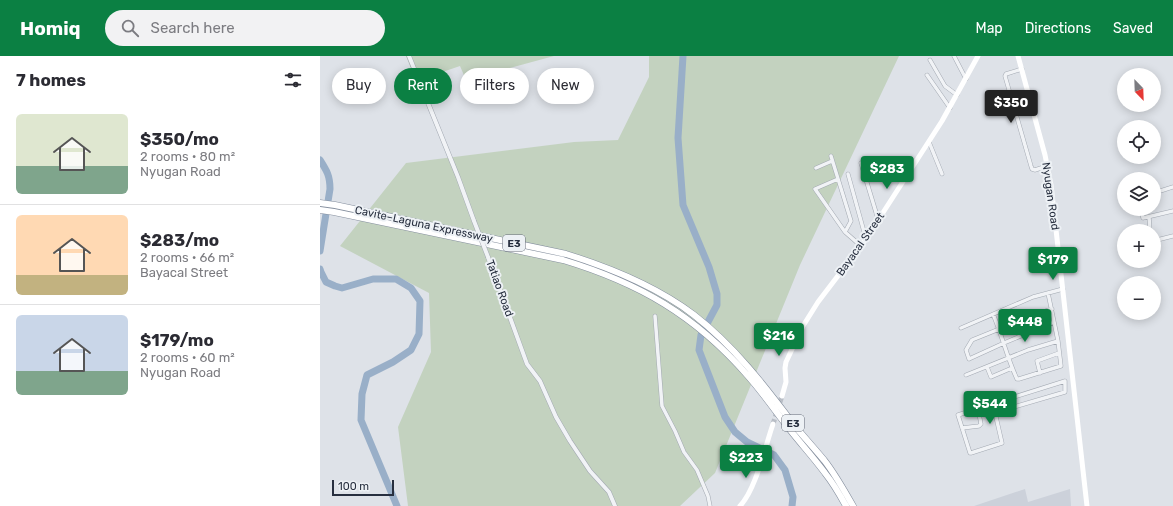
<!DOCTYPE html>
<meta charset="utf-8">
<style>
:root{--surface:#fff;--page:#f2f2f3;--text:#2b2b33;--muted:#7c7c81;--line:#e1e1e2;--accent:#0b8043}
body{margin:0;font-family:Rubik,sans-serif;background:var(--page);color:var(--text);height:100vh;display:flex;flex-direction:column;font-size:15px;white-space:nowrap}
*{box-sizing:border-box;margin:0}
p{font-size:13px;color:var(--muted)}
.icon{flex:none;width:22px;height:22px;fill:none;stroke:currentColor;stroke-width:2;stroke-linecap:round;stroke-linejoin:round}
.map{position:relative;flex:1;overflow:hidden}
.sheet{display:flex;flex-direction:column;background:var(--surface);width:320px}
.sheet>*{flex:none}
.hud{position:absolute;left:12px;top:12px;width:380px;height:36px;display:flex;gap:8px}
.needle{width:26px;rotate:157deg}
.fabs{position:absolute;left:797px;top:12px;display:grid;gap:8px}
.fabs a{display:grid;place-items:center;width:44px;height:44px;border-radius:50%;background:var(--surface);box-shadow:0 2px 10px #0003;font-size:20px}
.scale{position:absolute;left:12px;bottom:10px;width:62px;box-sizing:border-box;padding-left:4px;border:2px solid #272f3f;border-top:0;font-size:11px;line-height:14px;white-space:nowrap;color:#272f3f;-webkit-text-stroke:3px #edf1f5;paint-order:stroke}
.price{position:absolute;translate:-50% -34px;padding:0 9px;border-radius:4px;background:var(--accent);color:#fff;font-size:13px;line-height:26px;filter:drop-shadow(0 1px 2px #0008)}
.price::after{content:'';position:absolute;left:50%;top:24px;width:12px;height:9px;margin-left:-6px;background:inherit;clip-path:polygon(0 0,100% 0,50% 100%)}
.price.active{background:#222;color:#fff}
ul{padding:0;list-style:none}
li{display:flex;align-items:center;gap:12px;height:100px;padding:0 16px}
li+li{border-top:1px solid var(--line)}
li span{display:grid;place-items:center;flex:none;width:112px;height:80px;border-radius:6px;color:#555}
li>.icon{margin-inline-start:auto}
span .icon{width:48px;height:48px;fill:#fffc;stroke-width:1}
li b{font-size:17px}
h2{display:flex;justify-content:space-between;align-items:center;height:48px;padding:0 16px;font-size:17px}
.chip{padding:0 14px;border-radius:18px;background:var(--surface);box-shadow:0 2px 10px #0003;font-size:14px;line-height:36px}
.chip.active{background:var(--accent);color:#fff}
header{display:flex;align-items:center;gap:24px;box-sizing:border-box;height:56px;padding:0 20px;background:var(--accent);color:#fff}
header strong{font-size:19px}
nav{display:flex;gap:22px;margin-inline-start:auto;font-size:14px}
.search{width:280px;height:36px;background:var(--page);display:flex;align-items:center;gap:10px;box-sizing:border-box;padding:0 14px;border-radius:22px;color:var(--muted);font-size:15px}
main{display:flex;flex:1;min-height:0}
.map>svg:first-child{display:block}
</style>
<header>
<strong>Homiq</strong>
<div class="search"><svg class="icon" aria-label="search" viewBox="0 0 24 24"><circle cx="10" cy="10" r="6"/><path d="M15 15l6 6"/></svg>Search here</div>
<nav><a>Map</a><a>Directions</a><a>Saved</a></nav>
</header>
<main>
<section class="sheet">
<h2>7 homes<svg class="icon" aria-label="filters" viewBox="0 0 24 24"><path d="M4 7h16M4 17h16"/><circle cx="9" cy="7" r="2"/><circle cx="15" cy="17" r="2"/></svg></h2>
<ul>
<li><span style="background:linear-gradient(#dfe7d0 65%,#7fa58c 0)"><svg class="icon" aria-label="home" viewBox="0 0 24 24"><path d="M3 11l9-7 9 7M6 9v11h12V9"/></svg></span><div><b>$350/mo</b><p>2 rooms · 80 m²</p><p>Nyugan Road</p></div></li>
<li><span style="background:linear-gradient(#ffd9b3 75%,#c2b280 0)"><svg class="icon" aria-label="home" viewBox="0 0 24 24"><path d="M3 11l9-7 9 7M6 9v11h12V9"/></svg></span><div><b>$283/mo</b><p>2 rooms · 66 m²</p><p>Bayacal Street</p></div></li>
<li><span style="background:linear-gradient(#c9d6e8 70%,#7fa58c 0)"><svg class="icon" aria-label="home" viewBox="0 0 24 24"><path d="M3 11l9-7 9 7M6 9v11h12V9"/></svg></span><div><b>$179/mo</b><p>2 rooms · 60 m²</p><p>Nyugan Road</p></div></li>
</ul>
</section>
<div class="map">
<svg width="853" height="450" viewBox="0 0 853 450">
<rect width="100%" height="100%" fill="#dee2e8"/>
<!-- built -->
<path fill="#ccd1da" d="M705,433L708,446L750,433L751,450H654Z"/>
<!-- green -->
<path fill="#c3d2bf" d="M86,0H234L146,24L140,10L96,25Z
M329,0H579L480,209L395,417L360,450H88L78,371L111,296L109,237L20,190L86,107L254,86L298,84L329,21Z"/>
<g fill="none" stroke-linecap="round" stroke-linejoin="round">
<!-- river -->
<path stroke="#99afc8" stroke-width="7" d="M363,0L358,82L363,149L389,211L397,238V249L381,279L379,294L405,361L415,376L427,386L454,399L465,414L473,441L472,450
M0,104C7,115 10,120 10,133L0,195
M0,213L1,216L6,226L15,230L22,232L53,223H76L91,232L100,245L99,278L91,294L73,306L47,319L42,338L41,364L77,450"/>
<!-- secondary-tunnel -->
<path stroke="#b9bec6" stroke-width="5" stroke-dasharray="5 2.5" stroke-linecap="butt" d="M453,368L462,340"/>
<!-- minor casing -->
<g stroke="#a3a9b2" stroke-width="4.5">
<path id="minor" d="M634,0L646,23
M610,4L625,30L637,39
M702,13L686,18L685,20L711,110L712,113L715,114L727,110
M607,19L630,52
M609,86L622,118
M511,100L531,165L525,176L541,190
M541,107L558,163
M496,112L512,105
M528,118L546,183
M518,123L495,133L525,176
M834,137L853,131
M821,153L823,162L853,155
M829,161L830,175
M834,183L837,184L853,180
M732,253L714,259L652,284L646,294L649,303L684,287L734,266
M673,258C682,279 687,302 697,323H699L741,310L738,285
M335,260L342,350L355,375L364,396L377,414L388,440L390,450
M641,272L713,241L743,233
M667,311L671,321L692,312
M720,317L717,305L739,297
M646,319L708,294L738,285L728,237
M745,325V336L694,351L690,350L688,343Z
M673,348L682,387L651,397H650L638,359L688,343
M642,372L659,370L661,368L658,353"/>
</g>
<!-- tertiary casing -->
<g stroke="#a3a9b2" stroke-width="5">
<path id="tertiary" d="M89,0L138,121L154,165
M168,201L207,308L220,325L236,361L250,385L270,415L289,436L295,450"/>
</g>
<!-- motorway casing -->
<g stroke="#858f9e" stroke-width="7">
<path id="motorway" d="M0,147L15,149L246,198C291,212 336,230 374,259C414,290 444,329 474,369C484,381 494,392 504,404C515,418 524,434 533,450
M0,154L14,156L243,204C319,227 375,259 428,320C443,337 456,356 471,375C482,389 494,402 505,417C513,427 520,439 526,450"/>
</g>
<!-- minor -->
<use href="#minor" stroke="#f1f3f6" stroke-width="3.5"/>
<!-- tertiary -->
<use href="#tertiary" stroke="#f1f3f6" stroke-width="4"/>
<!-- secondary -->
<path stroke="#fff" stroke-width="5" d="M698,0L725,99L731,129L767,450
M462,340L466,326L465,312L466,306L483,270L498,246L546,183L622,65L658,0
M420,450C436,433 445,391 453,368"/>
<!-- motorway -->
<use href="#motorway" stroke="#fff" stroke-width="6"/>
<!-- tertiary-bridge casing -->
<g stroke="#a3a9b2" stroke-width="5" stroke-linecap="butt">
<path id="tertiary-bridge" d="M154,165L168,201"/>
</g>
<!-- tertiary-bridge -->
<use href="#tertiary-bridge" stroke="#f1f3f6" stroke-width="4"/>
</g>
<g text-anchor="middle" stroke-width="4" stroke-linejoin="round" paint-order="stroke">
<!-- shield labels -->
<g fill="#edf1f5" stroke="#626976" stroke-width="1">
<rect x="183" y="179" width="22" height="16" rx="3"/>
<rect x="462" y="359" width="22" height="16" rx="3"/>
</g>
<g font-size="10" font-weight="bold" fill="#272f3f">
<text x="194" y="191">E3</text>
<text x="473" y="371">E3</text>
</g>
<!-- street labels -->
<g font-size="11" fill="#272f3f" stroke="#edf1f5">
<text transform="translate(731 140) rotate(82)" y="4">Nyugan Road</text>
<text transform="translate(104 168) rotate(12)" y="4">Cavite–Laguna Expressway</text>
<text transform="translate(540 188) rotate(-55)" y="4">Bayacal Street</text>
<text transform="translate(180 232) rotate(70)" y="4">Tatiao Road</text>
</g>
</g>
</svg>
<div class="fabs">
<a><svg class="needle" viewBox="-14 -14 28 28"><path d="M0-13l5 13h-10z" fill="#e53935"/><path d="M0 13l5-13h-10z" fill="#7c7c81"/></svg></a>
<a><svg class="icon" aria-label="locate" viewBox="0 0 24 24"><circle cx="12" cy="12" r="6"/><path d="M12 2v4M12 18v4M2 12h4M18 12h4"/></svg></a>
<a><svg class="icon" aria-label="layers" viewBox="0 0 24 24"><path d="M12 4l9 5-9 5-9-5zM3 14l9 5 9-5"/></svg></a>
<a>+</a>
<a>−</a>
</div>
<div class="scale">100 m</div>
<b class="price active" style="left:691px;top:68px">$350</b>
<b class="price" style="left:567px;top:134px">$283</b>
<b class="price" style="left:733px;top:225px">$179</b>
<b class="price" style="left:705px;top:287px">$448</b>
<b class="price" style="left:459px;top:301px">$216</b>
<b class="price" style="left:670px;top:369px">$544</b>
<b class="price" style="left:426px;top:423px">$223</b>
<div class="hud">
<a class="chip">Buy</a>
<a class="chip active">Rent</a>
<a class="chip">Filters</a>
<a class="chip">New</a>
</div>
</div>
</main>
